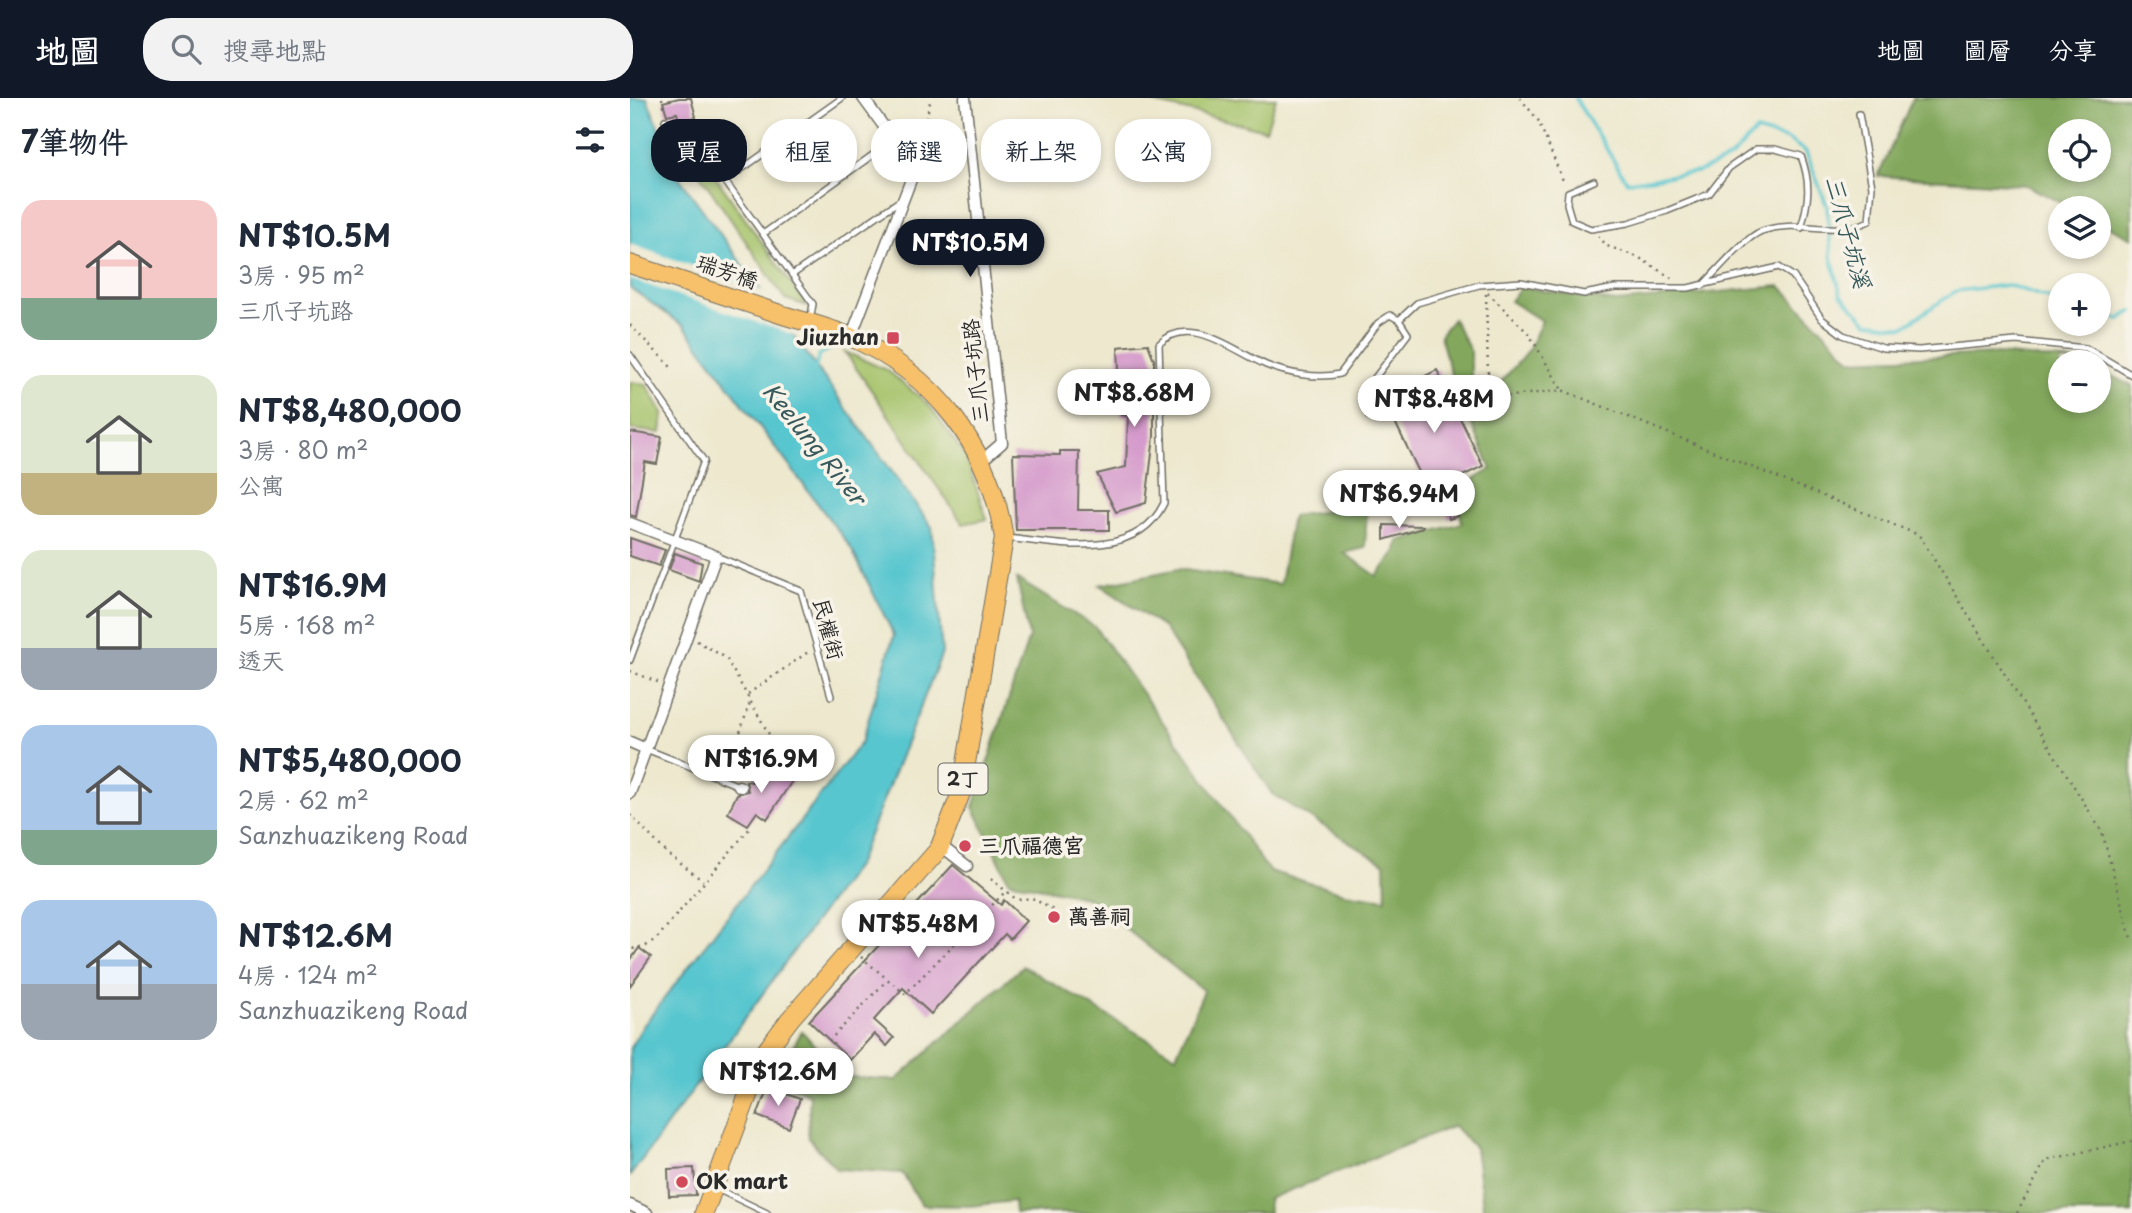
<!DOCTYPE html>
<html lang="zh-TW">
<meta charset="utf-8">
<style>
:root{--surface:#fff;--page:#f2f2f3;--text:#1f2937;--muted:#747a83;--accent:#111827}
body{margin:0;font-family:"Playpen Sans","LXGW WenKai TC",sans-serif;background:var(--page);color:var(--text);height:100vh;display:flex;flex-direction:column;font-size:26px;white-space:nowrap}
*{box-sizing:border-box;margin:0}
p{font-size:23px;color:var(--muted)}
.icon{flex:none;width:38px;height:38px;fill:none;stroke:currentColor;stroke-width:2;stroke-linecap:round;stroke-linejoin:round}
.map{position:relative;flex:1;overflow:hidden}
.drawer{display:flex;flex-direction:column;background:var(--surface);width:630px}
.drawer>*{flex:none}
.hud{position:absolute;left:21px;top:21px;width:665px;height:63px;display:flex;gap:14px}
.fabs{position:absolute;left:1418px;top:21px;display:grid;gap:14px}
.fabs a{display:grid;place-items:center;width:63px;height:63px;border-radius:50%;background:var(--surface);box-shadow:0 4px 10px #0003;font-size:35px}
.price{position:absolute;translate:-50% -60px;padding:0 16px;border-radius:24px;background:#fff;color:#222;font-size:23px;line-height:46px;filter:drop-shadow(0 2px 4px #0008)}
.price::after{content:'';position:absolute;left:50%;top:42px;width:21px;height:16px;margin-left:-10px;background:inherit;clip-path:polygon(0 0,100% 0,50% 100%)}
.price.on{background:var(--accent);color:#fff}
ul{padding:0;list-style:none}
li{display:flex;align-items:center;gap:21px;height:175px;padding:0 21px}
li span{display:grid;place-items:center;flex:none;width:196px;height:140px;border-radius:21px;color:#555}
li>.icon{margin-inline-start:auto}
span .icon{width:84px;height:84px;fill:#fffc;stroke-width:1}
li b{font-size:30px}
h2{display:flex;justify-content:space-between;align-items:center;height:84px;padding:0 21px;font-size:30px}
.pill{padding:0 24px;border-radius:28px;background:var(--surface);box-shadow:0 4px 10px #0003;font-size:24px;line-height:63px}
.pill.on{background:var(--accent);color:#fff}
header{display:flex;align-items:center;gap:42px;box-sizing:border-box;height:98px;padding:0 35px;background:var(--accent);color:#fff}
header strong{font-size:33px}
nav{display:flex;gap:38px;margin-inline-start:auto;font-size:24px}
.search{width:490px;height:63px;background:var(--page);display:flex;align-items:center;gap:18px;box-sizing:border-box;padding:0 24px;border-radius:28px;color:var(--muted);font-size:26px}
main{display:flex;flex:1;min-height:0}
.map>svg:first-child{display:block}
</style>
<header>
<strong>地圖</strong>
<div class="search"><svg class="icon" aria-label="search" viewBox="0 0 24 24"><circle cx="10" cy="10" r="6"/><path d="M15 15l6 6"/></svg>搜尋地點</div>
<nav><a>地圖</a><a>圖層</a><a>分享</a></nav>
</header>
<main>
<section class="drawer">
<h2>7筆物件<svg class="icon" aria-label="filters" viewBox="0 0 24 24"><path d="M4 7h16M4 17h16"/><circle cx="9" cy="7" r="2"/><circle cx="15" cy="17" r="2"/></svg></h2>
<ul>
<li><span style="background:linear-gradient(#f6c9c9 70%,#7fa58c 0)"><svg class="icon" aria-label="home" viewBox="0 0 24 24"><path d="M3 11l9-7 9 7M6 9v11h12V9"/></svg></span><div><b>NT$10.5M</b><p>3房 · 95 m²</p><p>三爪子坑路</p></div></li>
<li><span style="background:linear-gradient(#dfe7d0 70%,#c2b280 0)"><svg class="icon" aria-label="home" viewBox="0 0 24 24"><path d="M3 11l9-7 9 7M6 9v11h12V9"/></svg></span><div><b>NT$8,480,000</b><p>3房 · 80 m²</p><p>公寓</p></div></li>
<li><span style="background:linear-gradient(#dfe7d0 70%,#9aa5b1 0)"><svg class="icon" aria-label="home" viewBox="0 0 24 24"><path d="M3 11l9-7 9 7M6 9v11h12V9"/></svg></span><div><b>NT$16.9M</b><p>5房 · 168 m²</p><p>透天</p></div></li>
<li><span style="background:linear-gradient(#a9c7e8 75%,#7fa58c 0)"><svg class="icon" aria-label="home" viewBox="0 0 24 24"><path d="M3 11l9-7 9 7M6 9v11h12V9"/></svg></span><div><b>NT$5,480,000</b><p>2房 · 62 m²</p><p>Sanzhuazikeng Road</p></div></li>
<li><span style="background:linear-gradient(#a9c7e8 60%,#9aa5b1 0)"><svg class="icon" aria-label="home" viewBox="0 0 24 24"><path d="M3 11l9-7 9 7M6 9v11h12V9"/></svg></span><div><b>NT$12.6M</b><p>4房 · 124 m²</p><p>Sanzhuazikeng Road</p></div></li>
</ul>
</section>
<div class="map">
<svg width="1502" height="1115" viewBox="0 0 1502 1115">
<rect width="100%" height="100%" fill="#f7f3e8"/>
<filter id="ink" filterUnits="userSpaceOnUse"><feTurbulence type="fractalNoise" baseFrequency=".0143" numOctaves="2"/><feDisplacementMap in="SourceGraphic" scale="14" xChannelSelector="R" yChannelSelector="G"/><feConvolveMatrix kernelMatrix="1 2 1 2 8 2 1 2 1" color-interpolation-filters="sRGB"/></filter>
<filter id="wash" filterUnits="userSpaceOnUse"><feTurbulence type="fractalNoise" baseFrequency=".00686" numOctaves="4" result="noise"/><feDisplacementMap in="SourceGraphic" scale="28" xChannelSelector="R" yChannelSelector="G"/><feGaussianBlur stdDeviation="1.57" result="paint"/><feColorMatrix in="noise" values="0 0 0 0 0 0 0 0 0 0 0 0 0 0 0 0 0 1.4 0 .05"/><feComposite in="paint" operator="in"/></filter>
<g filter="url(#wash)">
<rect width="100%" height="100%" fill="#ede8ce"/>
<!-- green -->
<path fill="#a4c269" stroke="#68764a" stroke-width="2" d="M504,0H646L636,32Z
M56,56L79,70L177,208L155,201Z
M215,254L257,272L298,306L335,357L357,421L333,426Z
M0,284L16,286L33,315L31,335L0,331Z"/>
<!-- forest -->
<path fill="#83a85d" stroke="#576a44" stroke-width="2" fill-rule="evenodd" d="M1283,0H1502V140L1468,123V110H1442L1396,87L1248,78ZM1430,33H1468V72H1430Z
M1150,188L1221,262L1366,256L1456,264H1430V303H1468V271L1502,288V1115H854L845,1050L824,1028L638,1101L639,1115H385L384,1103L340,1108L292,1107L272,1075L207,1071L178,1040L180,997L145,981L172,933L211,978L266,982L393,868L546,958L574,893L456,799L379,783L343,709L399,539L387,481L465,529L639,773L714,795L756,801L755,766L642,696L534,530L470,487L548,471L650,486L662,418L737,408L735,450L714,455L747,478L766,453L768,443L832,425L826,392L861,371L822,280L810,237L823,221L841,254V283L865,291L898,253L912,223L880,203L891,189L986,204Z"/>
<!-- water -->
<path fill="#59c6cf" stroke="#42787d" stroke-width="2" d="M0,0H17L46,75L302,429L312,555L228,765L0,1078V950L13,928L232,643L264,537L221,450L54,228L0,190Z"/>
<!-- pier -->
<path fill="#ede8ce" d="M0,146L136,194L168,238L0,181Z"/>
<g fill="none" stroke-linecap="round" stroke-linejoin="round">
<!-- stream -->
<path stroke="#59c6cf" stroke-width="3.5" d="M945,0L997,84L1068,74L1100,60L1126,33L1159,42L1176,54L1197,108L1201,157L1211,197L1237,224L1273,229L1326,193L1378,187L1430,204
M1468,217L1490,221L1502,213
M185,271L189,257L202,250"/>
</g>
<g id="blocks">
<!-- building -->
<path fill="#d59bcc" d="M49,0H61L66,19L49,24L47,15L37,17L33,4Z
M518,246L524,262V338L516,405L486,414L467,376L496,369L498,318L491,317L488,249Z
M807,272L853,368L818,385L828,418L819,421L809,390L799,395L753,299Z
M0,334L32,339L27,366L15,364L6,419L0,417Z
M430,353H449L448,412H479V432H386L383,356L430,357Z
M754,427L793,428V430L754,442Z
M0,440L35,452L29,468L0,458Z
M45,455L72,465L69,483L39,472Z
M132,666L164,680L137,721L127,714L118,727L98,715L107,696L118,693L116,683L122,684Z
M323,767L371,807L374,802L396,823L380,841L375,836L301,916L273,890L244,922L264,940L257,948L244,936L220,962L179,923Z
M9,850L21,859L0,888V863Z
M138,989L170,1001L159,1030L127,1018Z
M64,1070L66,1097L39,1098L38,1071Z"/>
</g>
</g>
<g filter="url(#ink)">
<use href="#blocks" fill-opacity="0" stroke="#6f6d64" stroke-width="2"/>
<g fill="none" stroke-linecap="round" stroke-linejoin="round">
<!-- service casing -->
<g stroke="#6f6d64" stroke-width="8">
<path id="service" d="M35,22L45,27L51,44L92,79L183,206L180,223
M95,83L212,0
M964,83L938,94L937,106L942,123L961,131L998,125L1037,113L1079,96L1099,70L1126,51H1145L1171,58C1181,85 1179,103 1171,130
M133,136L262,43
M162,177L272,101
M1072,188C1086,174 1115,139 1132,133C1167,120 1205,140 1239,123L1242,89L1229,16
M769,222L787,205L849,187L891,184L954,196L985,190H1058L1149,169L1163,178L1192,221L1213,237L1253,250L1289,252L1386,243L1456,250L1502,277
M0,257L74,363L0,562
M377,440C429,446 507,463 534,405L529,246C560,215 604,253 636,267C658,276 688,281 710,276L748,225L760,217L769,222L778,236L744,281L739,318
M86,458L171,493L201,598
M16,651L109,688
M87,1091L137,1115"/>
</g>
<!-- minor casing -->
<g stroke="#6f6d64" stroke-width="13">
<path id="minor" d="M335,0L372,345L350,364
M221,239L285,71L233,0
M0,425L86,458L0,695
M0,644L16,651
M109,688L111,689
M310,747L337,768
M0,1107L17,1115"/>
</g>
<!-- primary casing -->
<g stroke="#6f6d64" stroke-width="20">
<path id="primary" d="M0,166C49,182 98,199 147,215C170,223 196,228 218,238C304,275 360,348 374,440L331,695L309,751L160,921L133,957L74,1115"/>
</g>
<!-- path -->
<path stroke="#6f6d64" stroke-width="2.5" stroke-dasharray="2 5" stroke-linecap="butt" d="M32,0L34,14
M890,0L908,22L934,85
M288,54L301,0
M968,138L977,148L1008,159L1043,181
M858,195L899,236L932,292
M856,196L858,275L873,299L932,292L1289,437L1472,734L1502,844
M0,227L41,269
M67,543L96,560L140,638L172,666L161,679
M0,573L30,585
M118,596L178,554
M97,674L120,604
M0,717L38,756L73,783
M361,781L387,802L402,800L423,812
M0,858L4,850L16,848L28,839L120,730
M231,859L275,896L375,794
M199,943L257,882
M1387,1115L1416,1062L1502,1043"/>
<!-- service -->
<use href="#service" stroke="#fff" stroke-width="5"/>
<!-- minor -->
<use href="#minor" stroke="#fff" stroke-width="10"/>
<!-- primary -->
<use href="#primary" stroke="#f7c06b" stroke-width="18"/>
</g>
</g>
<!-- markers -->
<g fill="#d1495b" stroke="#f7f3e8" stroke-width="2.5">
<rect x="256" y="233" width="14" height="14" rx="3.5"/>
<circle cx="335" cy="748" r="7"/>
<circle cx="424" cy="819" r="7"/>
<circle cx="52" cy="1084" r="7"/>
</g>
<g text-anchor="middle" stroke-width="7" stroke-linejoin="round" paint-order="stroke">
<!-- shield labels -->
<rect fill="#f7f3e8" stroke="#686764" stroke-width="2" x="308.5" y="665.5" width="49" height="31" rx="5"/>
<g font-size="19" font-weight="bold" fill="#2b2b2b">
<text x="333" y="688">2丁</text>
</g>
<!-- street labels -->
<g font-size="21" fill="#2b2b2b" stroke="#f7f3e8">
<text transform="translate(97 174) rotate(19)" y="7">瑞芳橋</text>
<text transform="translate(346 273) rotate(-96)" y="7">三爪子坑路</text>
<text transform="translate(198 531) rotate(75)" y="7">民權街</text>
</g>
<!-- poi labels -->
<g font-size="21" font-weight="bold" fill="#2b2b2b" stroke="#f7f3e8" text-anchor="start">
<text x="249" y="247" text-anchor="end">Jiuzhan</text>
<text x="349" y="755">三爪福德宮</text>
<text x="438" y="826">萬善祠</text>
<text x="66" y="1091">OK mart</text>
</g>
<!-- water labels -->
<g font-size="23" font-style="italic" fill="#395a5c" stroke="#f7f3e8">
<text transform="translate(1218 134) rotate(75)" y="8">三爪子坑溪</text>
<text transform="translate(184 346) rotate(51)" y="8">Keelung River</text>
</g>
</g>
</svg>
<div class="fabs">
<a><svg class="icon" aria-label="locate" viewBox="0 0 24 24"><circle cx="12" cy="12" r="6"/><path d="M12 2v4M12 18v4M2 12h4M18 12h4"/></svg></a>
<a><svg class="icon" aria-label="layers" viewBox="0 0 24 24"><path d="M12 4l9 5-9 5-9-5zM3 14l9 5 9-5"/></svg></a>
<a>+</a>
<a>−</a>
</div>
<b class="price on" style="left:340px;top:181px">NT$10.5M</b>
<b class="price" style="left:504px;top:331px">NT$8.68M</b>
<b class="price" style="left:804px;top:337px">NT$8.48M</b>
<b class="price" style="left:769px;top:432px">NT$6.94M</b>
<b class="price" style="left:131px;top:697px">NT$16.9M</b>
<b class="price" style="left:288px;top:862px">NT$5.48M</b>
<b class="price" style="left:148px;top:1010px">NT$12.6M</b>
<div class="hud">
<a class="pill on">買屋</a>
<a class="pill">租屋</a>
<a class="pill">篩選</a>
<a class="pill">新上架</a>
<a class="pill">公寓</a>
</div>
</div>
</main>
